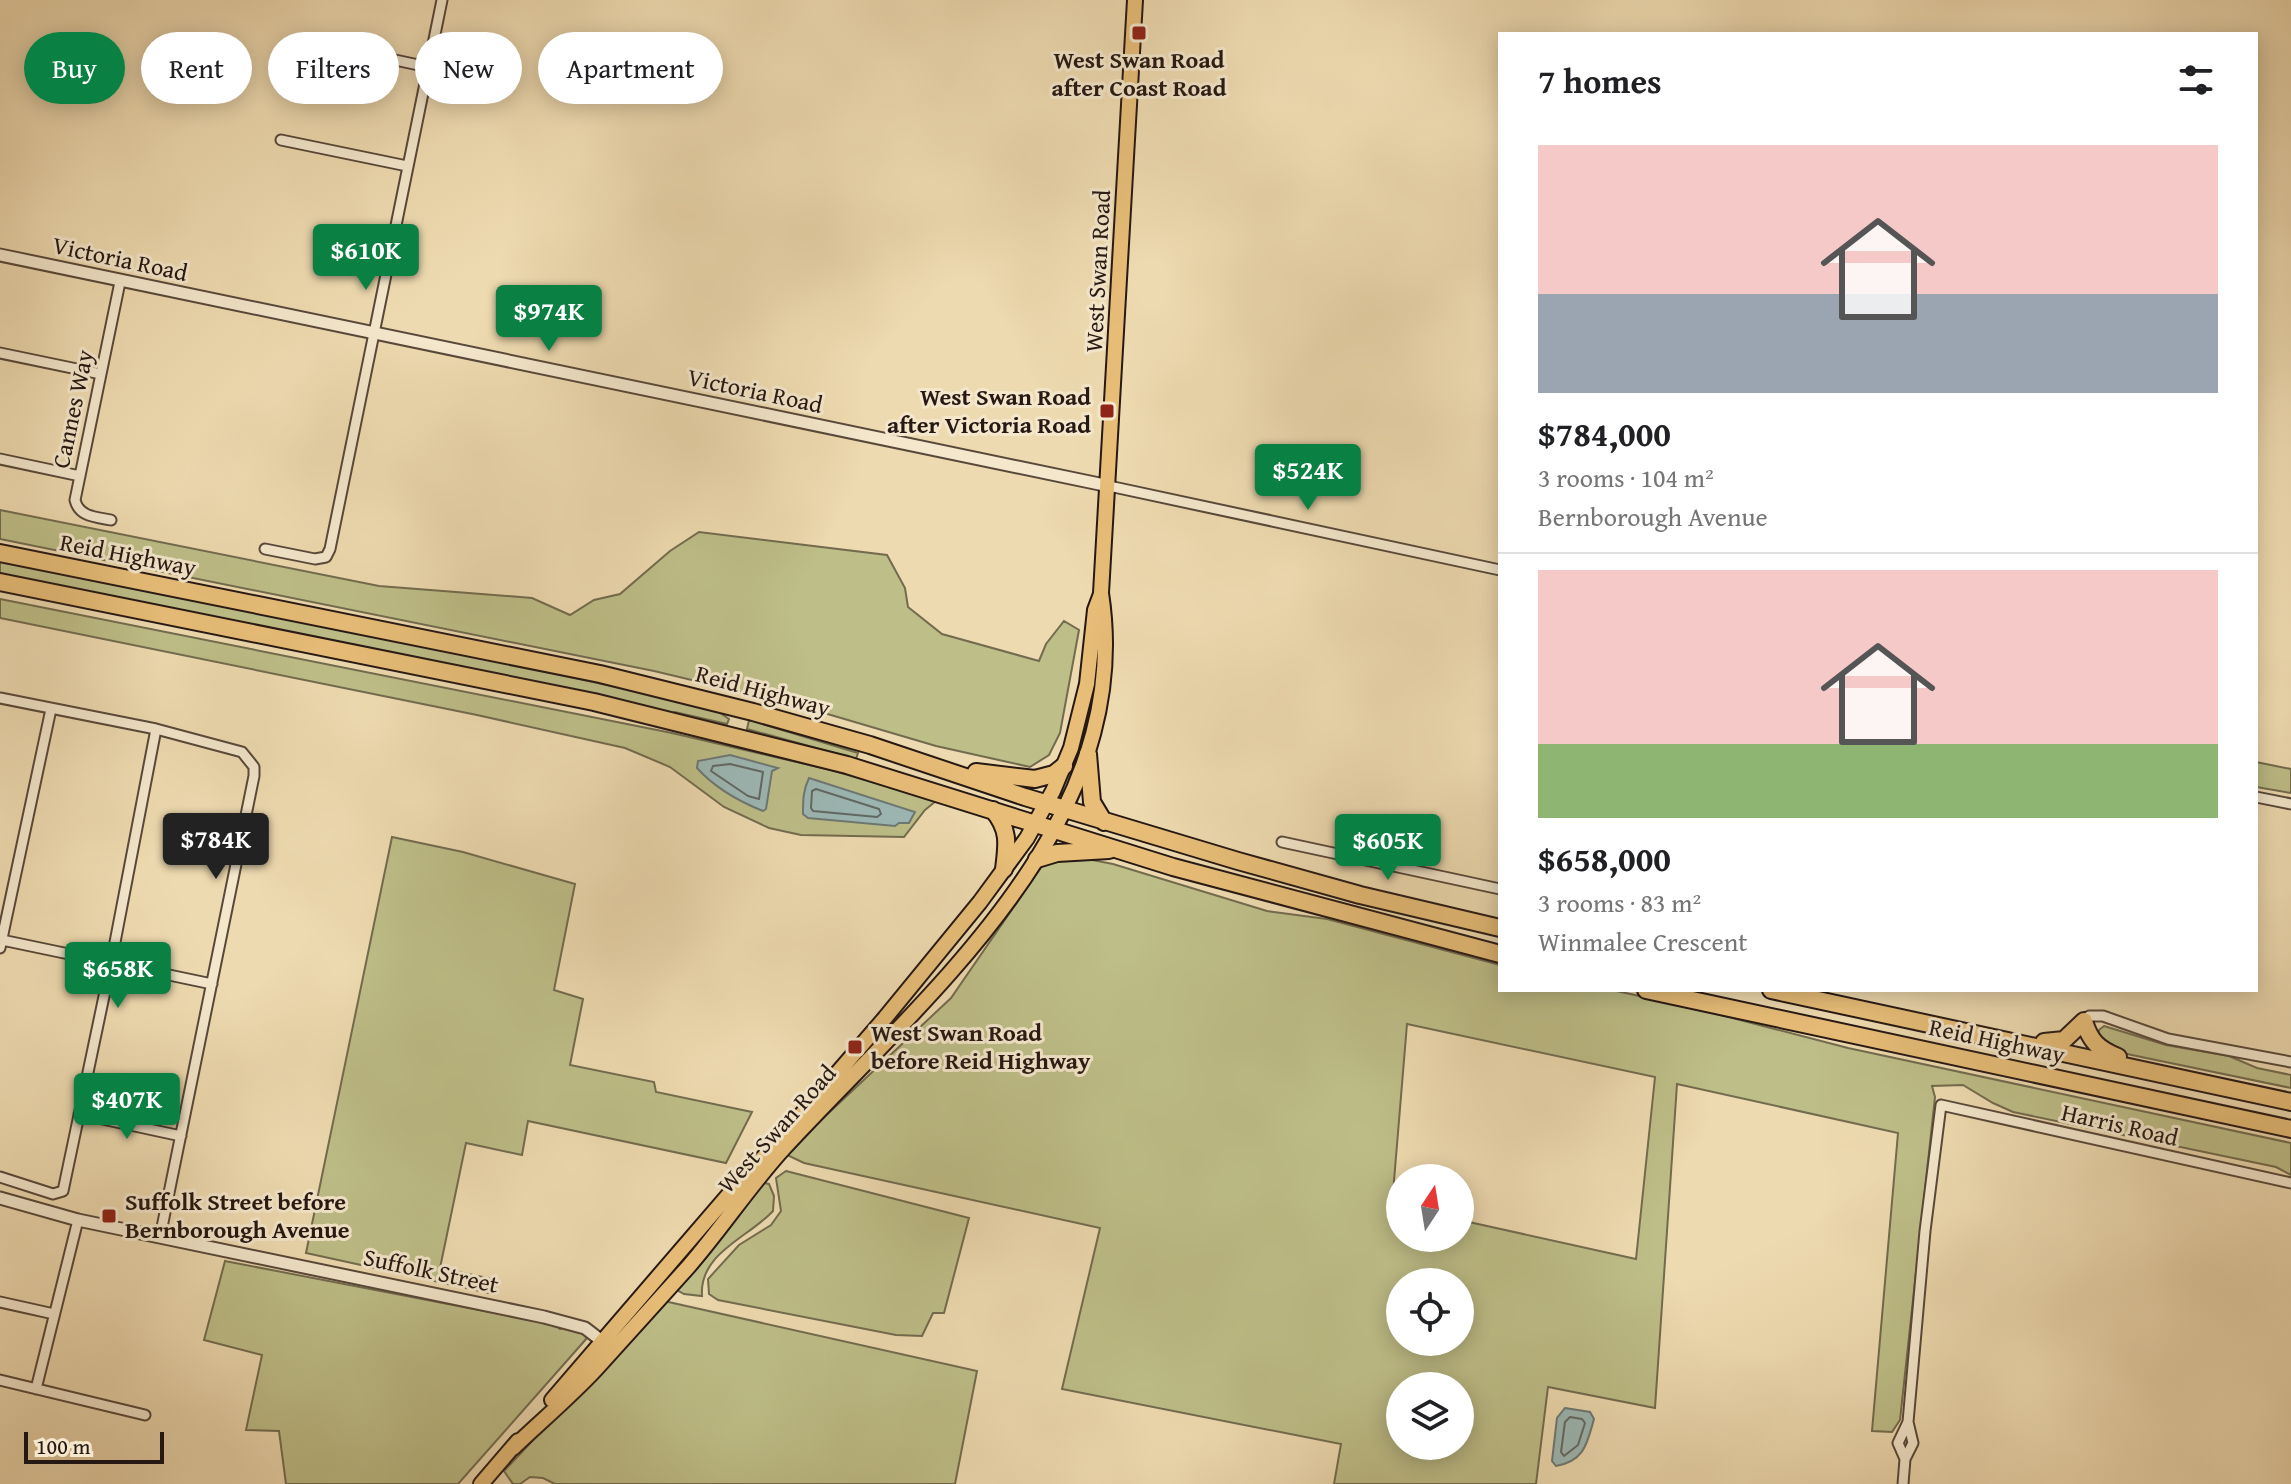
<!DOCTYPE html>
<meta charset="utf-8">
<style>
:root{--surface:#fff;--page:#f6f6f6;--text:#202124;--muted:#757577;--line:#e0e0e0;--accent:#0b8043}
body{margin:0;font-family:"Gentium Book Plus",serif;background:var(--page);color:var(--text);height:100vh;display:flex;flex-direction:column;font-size:30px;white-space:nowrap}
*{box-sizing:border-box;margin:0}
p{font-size:26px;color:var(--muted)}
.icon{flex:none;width:44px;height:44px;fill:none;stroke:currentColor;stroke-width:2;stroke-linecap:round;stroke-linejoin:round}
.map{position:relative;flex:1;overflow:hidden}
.details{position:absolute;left:1498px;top:32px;width:760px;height:960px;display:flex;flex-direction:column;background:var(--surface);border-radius:0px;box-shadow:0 4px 20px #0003}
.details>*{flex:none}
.guide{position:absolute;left:24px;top:32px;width:760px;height:72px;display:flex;gap:16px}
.needle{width:52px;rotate:12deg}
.fabs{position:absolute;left:1386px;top:1164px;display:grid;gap:16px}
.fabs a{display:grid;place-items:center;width:88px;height:88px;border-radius:50%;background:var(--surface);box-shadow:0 4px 20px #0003;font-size:40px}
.scale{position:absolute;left:24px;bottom:20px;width:140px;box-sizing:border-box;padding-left:8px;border:4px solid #261813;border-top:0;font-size:22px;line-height:28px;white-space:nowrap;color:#261813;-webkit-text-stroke:6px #f4e7cc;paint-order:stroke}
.price{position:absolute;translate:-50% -68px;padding:0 18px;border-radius:8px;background:var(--accent);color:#fff;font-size:26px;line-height:52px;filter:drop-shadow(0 2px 4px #0008)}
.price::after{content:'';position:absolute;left:50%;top:48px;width:24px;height:18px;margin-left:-12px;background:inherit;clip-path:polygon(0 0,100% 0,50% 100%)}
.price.on{background:#222;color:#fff}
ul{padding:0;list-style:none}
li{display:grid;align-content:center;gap:16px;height:424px;padding:0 40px}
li+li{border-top:2px solid var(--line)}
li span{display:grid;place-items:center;height:248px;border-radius:0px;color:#555}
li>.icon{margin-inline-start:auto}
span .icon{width:144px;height:144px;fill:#fffc;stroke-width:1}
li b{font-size:34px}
h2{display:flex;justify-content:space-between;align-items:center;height:96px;padding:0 40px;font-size:34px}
.chip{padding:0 28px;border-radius:36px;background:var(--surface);box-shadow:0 4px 20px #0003;font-size:28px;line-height:72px}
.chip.on{background:var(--accent);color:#fff}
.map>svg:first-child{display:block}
</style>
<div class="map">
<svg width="2291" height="1484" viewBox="0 0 2291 1484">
<rect width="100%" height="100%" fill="#eedab0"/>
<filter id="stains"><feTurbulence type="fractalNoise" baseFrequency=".0025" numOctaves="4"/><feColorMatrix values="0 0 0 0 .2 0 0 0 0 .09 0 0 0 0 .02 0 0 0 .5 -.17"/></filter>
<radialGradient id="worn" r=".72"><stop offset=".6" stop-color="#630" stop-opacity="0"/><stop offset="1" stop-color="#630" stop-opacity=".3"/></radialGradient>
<!-- green -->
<path fill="#bebe88" stroke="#726b4e" stroke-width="2" fill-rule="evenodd" d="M0,510L379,586L532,598L570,615L594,600L620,594L670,551L699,532L887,555L905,588L908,607L942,634L1039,661L1046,644L1064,621L1079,630L1060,733L1049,755L1030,767L936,746L797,705L654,671L0,539Z
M0,559L369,633L671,699L716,710L729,719L727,724L675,712L673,713L0,576Z
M0,599L672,733L831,770L936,801L925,810L904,837L801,835L769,828L724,807L670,767L625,748L477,715L0,618Z
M749,720L858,753L856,759L747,729Z
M2256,762L2291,769V793L2256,787Z
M392,837L463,852L575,884L554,990L583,999L570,1065L654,1082L656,1092L752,1112L726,1163L528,1121L522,1155L466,1143L440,1268L497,1280L494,1294L306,1253Z
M1082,858L1113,864L1267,911L1327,919L1500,965V990H1612L1690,1007L1848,1048L2291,1143V1175L2276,1167L2013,1112L1993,1103L1963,1085L1932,1086L1935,1097L1900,1420L1892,1432L1872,1431L1898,1133L1677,1084L1655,1408L1548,1387L1536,1484H1334L1341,1444L1062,1389L1100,1228L804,1163L785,1154L951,998L1042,866L1051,860ZM1407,1024L1655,1077L1636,1259L1460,1220V1238H1400V1207L1392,1205ZM1400,1282H1460V1342H1400ZM1400,1386H1460V1446H1400Z
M2104,1026L2166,1045L2229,1056L2257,1068L2291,1075V1088L2127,1054L2100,1042L2099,1030Z
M786,1171L969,1218L944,1313H933L922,1336L896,1335L718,1300L709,1294L708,1279L739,1245L771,1225L781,1211L776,1178Z
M764,1183L769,1184L774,1196L773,1211C748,1238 699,1253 702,1296L684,1294L675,1289L760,1185Z
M225,1261L556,1325L560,1329C569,1326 582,1329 587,1338L458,1484H286L279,1431L246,1430L262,1355L204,1340Z
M664,1301L977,1371L955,1484H555L543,1478L530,1477L520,1484H513L504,1471Z"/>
<!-- water -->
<path fill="#9cb8b5" stroke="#6d7874" stroke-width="2" d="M730,755L778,768L772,771L766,809L763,811C738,801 715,788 697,768L698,761Z
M809,778L915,812L909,823H899L895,826L808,818L803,814C803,801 803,790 809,778Z
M1565,1408L1590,1412L1594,1419C1587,1443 1585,1461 1556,1466L1552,1461L1557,1418Z"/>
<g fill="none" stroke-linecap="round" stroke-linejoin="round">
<!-- shore -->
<path stroke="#616864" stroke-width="2" d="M730,764L763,772L759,799L748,796L711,771L713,766Z
M816,789L879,809L881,814L877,817L813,811L811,808L812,791Z
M1570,1417L1582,1419L1585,1423L1578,1445L1564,1456L1561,1452L1565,1422Z"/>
<!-- minor casing -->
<g stroke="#58483a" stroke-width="13">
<path id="minor" d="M301,40L428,67
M281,140L407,166
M0,353L101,374
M0,459L80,476
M1109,486L1500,570
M111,520C96,517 79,517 75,500L120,282
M265,549L315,559L326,557L330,549L442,0
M0,698L156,729L242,752L254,767V776L160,1237
M2256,797L2291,804
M1282,842L1500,889
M2,940L212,984
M0,948L51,709
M2084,1021L2089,1016H2103L2168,1039L2291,1062
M79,1114L181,1136
M0,1177L53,1194L63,1191L111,963L156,729
M0,1302L54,1314
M0,1380L145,1415
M36,1389L78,1220
M1905,1459L1898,1443L1908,1422
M1903,1484L1905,1459L1913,1443L1908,1422L1925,1231L1941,1105L2291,1183"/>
</g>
<!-- tertiary casing -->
<g stroke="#58483a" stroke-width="15">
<path id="tertiary" d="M0,255L1109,486
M0,1198L78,1220L544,1317L585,1328L607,1345"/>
</g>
<!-- primary casing -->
<g stroke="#261813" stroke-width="18">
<path id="primary" d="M552,1400L731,1192L776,1144L885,1018L980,902L1027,838L1053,791L1071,748L1087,684L1095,610L1101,594
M513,1448C540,1422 570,1397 596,1369C627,1335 658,1300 689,1266C722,1228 750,1185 784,1148C924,996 1137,825 1101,593L1135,0
M481,1484L518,1441"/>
</g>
<!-- trunk casing -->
<g stroke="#261813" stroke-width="20">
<path id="trunk" d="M0,553L600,674L753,712L870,745L1025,797L1238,861L1360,895L1500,928
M0,582L594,702L847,765L1173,867L1500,954
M1088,754L1092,802L1104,822
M976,772L1035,779L1054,774L1064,766
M993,810C1010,830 1007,845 1004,869
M1037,859L1057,853L1109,850
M1646,990L2291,1129
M1771,990L2291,1102
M2044,1042L2064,1040L2084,1021C2090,1041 2098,1049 2118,1057"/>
</g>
<!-- minor -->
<use href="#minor" stroke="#f4e7cc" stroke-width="9"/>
<!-- tertiary -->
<use href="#tertiary" stroke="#f4e7cc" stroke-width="11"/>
<!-- primary -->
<use href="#primary" stroke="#e7bd78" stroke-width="14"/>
<!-- trunk -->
<use href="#trunk" stroke="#e7bd78" stroke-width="16"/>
</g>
<!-- markers -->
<g fill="#8f2418" stroke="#f4e7cc" stroke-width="3">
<rect x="1131" y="25" width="16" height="16" rx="4"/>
<rect x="1099" y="403" width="16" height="16" rx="4"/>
<rect x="847" y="1039" width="16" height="16" rx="4"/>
<rect x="101" y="1208" width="16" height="16" rx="4"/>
</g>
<g text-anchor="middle" stroke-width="6" stroke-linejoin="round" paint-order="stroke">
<!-- poi labels -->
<g font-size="24" font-weight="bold" fill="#261813" stroke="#f4e7cc" text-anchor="start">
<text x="1139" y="68" text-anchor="middle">West Swan Road<tspan x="1139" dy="28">after Coast Road</tspan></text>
<text x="1091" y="405" text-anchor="end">West Swan Road<tspan x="1091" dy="28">after Victoria Road</tspan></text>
<text x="871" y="1041">West Swan Road<tspan x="871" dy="28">before Reid Highway</tspan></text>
<text x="125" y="1210">Suffolk Street before<tspan x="125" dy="28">Bernborough Avenue</tspan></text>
</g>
<!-- street labels -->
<g font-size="24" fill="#261813" stroke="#f4e7cc">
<text transform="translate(120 259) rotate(12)" y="8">Victoria Road</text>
<text transform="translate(1098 271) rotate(-87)" y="8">West Swan Road</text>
<text transform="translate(755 391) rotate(12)" y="8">Victoria Road</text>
<text transform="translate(73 409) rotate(-78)" y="8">Cannes Way</text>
<text transform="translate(128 555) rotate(11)" y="8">Reid Highway</text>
<text transform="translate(763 691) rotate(15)" y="8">Reid Highway</text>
<text transform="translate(1997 1041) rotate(12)" y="8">Reid Highway</text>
<text transform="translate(2120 1125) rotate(13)" y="8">Harris Road</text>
<text transform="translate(777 1129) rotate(-48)" y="8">West Swan Road</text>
<text transform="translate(431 1271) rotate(12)" y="8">Suffolk Street</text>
</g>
</g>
<rect width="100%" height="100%" filter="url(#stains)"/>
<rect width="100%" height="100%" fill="url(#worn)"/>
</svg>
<div class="fabs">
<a><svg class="needle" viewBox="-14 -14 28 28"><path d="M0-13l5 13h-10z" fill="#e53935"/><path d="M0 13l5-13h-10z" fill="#757577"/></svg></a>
<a><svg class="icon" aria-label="locate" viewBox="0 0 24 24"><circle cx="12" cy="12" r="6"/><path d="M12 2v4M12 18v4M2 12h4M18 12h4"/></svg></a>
<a><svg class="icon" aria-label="layers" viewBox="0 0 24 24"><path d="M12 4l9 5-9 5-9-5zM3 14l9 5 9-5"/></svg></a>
</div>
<div class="scale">100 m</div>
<b class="price" style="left:366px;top:292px">$610K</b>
<b class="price" style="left:549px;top:353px">$974K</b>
<b class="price" style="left:1308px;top:512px">$524K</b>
<b class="price on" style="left:216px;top:881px">$784K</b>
<b class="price" style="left:1388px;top:882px">$605K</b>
<b class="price" style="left:118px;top:1010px">$658K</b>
<b class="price" style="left:127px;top:1141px">$407K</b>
<div class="guide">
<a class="chip on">Buy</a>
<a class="chip">Rent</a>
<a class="chip">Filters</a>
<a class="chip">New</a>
<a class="chip">Apartment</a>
</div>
<section class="details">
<h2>7 homes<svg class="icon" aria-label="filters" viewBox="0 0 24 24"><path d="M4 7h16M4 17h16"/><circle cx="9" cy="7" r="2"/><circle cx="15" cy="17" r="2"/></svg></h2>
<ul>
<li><span style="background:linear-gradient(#f6c9c9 60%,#9aa5b1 0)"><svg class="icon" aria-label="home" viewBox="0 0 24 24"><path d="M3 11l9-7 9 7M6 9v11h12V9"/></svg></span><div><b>$784,000</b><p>3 rooms · 104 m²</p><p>Bernborough Avenue</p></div></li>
<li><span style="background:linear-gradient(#f6c9c9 70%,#8fb573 0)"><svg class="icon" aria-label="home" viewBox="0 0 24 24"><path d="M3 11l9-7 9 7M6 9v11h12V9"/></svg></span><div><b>$658,000</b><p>3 rooms · 83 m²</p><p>Winmalee Crescent</p></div></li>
</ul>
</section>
</div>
